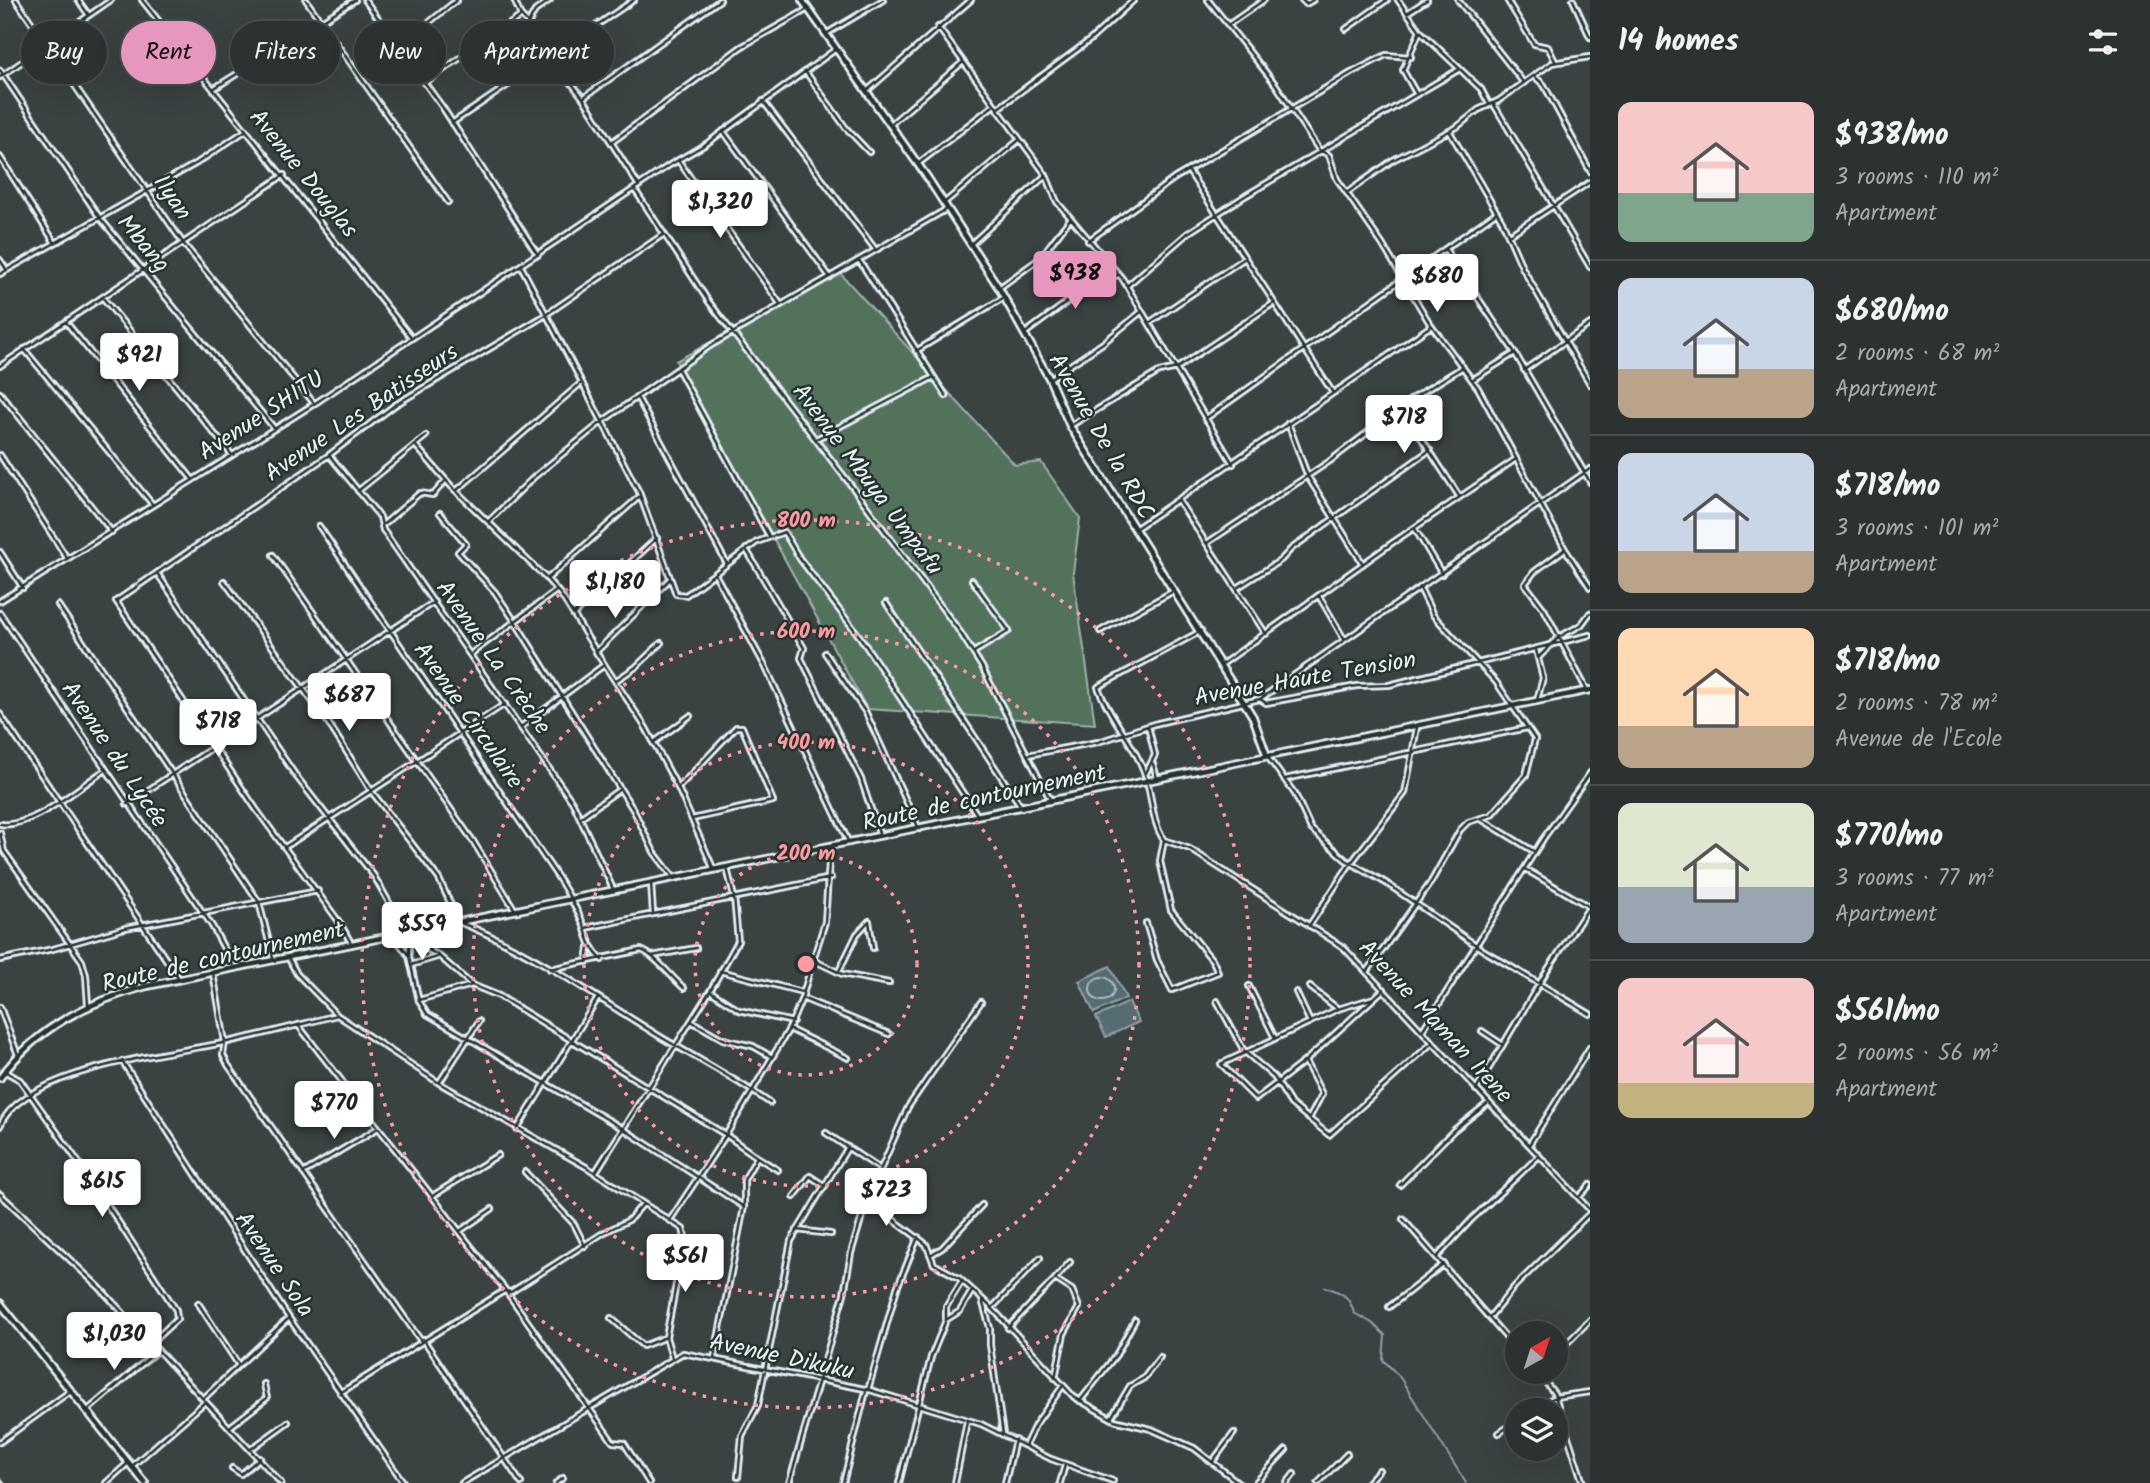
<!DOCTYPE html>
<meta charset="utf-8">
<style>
:root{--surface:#2c3232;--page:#383e3e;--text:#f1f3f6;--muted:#a6aaac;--line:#484d4d;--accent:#e797bd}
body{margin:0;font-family:Kalam,sans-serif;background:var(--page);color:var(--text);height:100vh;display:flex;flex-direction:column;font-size:26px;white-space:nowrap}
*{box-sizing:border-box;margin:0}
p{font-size:23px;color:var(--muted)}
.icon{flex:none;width:38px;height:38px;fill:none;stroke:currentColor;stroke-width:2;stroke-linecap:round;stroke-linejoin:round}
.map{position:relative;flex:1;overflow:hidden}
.drawer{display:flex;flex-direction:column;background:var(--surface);width:560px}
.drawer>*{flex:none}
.top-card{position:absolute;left:21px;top:21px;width:665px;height:63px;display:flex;gap:14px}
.needle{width:46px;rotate:39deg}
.controls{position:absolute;left:1505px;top:1321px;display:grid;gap:14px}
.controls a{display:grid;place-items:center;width:63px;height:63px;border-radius:50%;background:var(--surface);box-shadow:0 7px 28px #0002,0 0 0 2px var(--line);font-size:35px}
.price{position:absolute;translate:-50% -60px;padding:0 16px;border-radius:7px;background:#fff;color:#222;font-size:23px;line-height:46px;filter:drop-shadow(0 2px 4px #0008)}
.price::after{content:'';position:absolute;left:50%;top:42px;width:21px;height:16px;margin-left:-10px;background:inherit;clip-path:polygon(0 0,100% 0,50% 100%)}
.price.on{background:var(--accent);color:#111}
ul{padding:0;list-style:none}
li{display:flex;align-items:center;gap:21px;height:175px;padding:0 28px}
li+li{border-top:2px solid var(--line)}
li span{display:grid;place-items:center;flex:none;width:196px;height:140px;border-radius:14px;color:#555}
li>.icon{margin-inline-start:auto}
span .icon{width:84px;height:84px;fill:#fffc;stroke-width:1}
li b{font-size:30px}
h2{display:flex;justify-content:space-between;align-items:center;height:84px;padding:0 28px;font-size:30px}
.pill{padding:0 24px;border-radius:32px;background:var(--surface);box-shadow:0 7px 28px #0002,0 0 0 2px var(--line);font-size:24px;line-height:63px}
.pill.on{background:var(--accent);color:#111}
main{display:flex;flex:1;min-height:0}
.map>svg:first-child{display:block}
</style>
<main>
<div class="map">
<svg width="1590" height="1483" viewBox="0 0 1590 1483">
<rect width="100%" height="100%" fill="#3a4242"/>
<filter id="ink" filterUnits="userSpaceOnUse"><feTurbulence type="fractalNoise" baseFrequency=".0143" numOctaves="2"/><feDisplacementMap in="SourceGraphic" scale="14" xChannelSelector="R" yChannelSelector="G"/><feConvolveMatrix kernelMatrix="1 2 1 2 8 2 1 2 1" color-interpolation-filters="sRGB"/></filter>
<g filter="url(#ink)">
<!-- green -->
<path fill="#52725c" stroke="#9db2aa" stroke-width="2" d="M839,272L1015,465L1041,462L1080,518L1073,573L1095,724L867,709L676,361Z"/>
<!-- water -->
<path fill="#556c73" stroke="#90a1a8" stroke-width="2" d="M1110,966L1126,998L1094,1013L1079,981Z
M1129,1002L1139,1022L1106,1037L1096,1017Z"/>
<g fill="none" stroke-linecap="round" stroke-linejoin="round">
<!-- shore -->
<path stroke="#adbcc3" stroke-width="2" d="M1090 989a12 12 0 1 1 24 0a12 12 0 1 1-24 0Z"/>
<!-- stream -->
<path stroke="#90a1a8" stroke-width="2" d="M1325,1287C1341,1292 1349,1295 1354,1313L1372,1323L1385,1335L1383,1360L1399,1376L1466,1483"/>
<!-- street casing -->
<g stroke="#e8f1f8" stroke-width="8">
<path id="street" d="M16,0L183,243L313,402
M78,0L88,14
M142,0L411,337
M306,0L448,202
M365,0L443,108L538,255
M514,0L521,16L543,39L555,62L583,98L639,186
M1208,0L1276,85L1319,150L1329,155L1337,179L1382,244L1429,322L1478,388L1565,549L1534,572L1525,584L1544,609L1587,690
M1302,0L1306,4L1313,0
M1398,0L1420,31L1481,89L1489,104
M1458,0L1523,82
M1507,0L1534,44L1548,47L1555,61
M1573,0L1590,37
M1407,13L1427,0
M529,22L535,11L550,0
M1228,25L1264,0
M938,27L1046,175L1057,202L1122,278L1233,464
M1346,29L1387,0
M826,34L883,0
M397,48L457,0
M0,70L100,218L274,428
M805,71L846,128L869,152
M1534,76L1544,85L1590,171
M0,77L111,0
M424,83L521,16
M213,89L355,0
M868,90L971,0
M1416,93L1403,70L1420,31
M583,98L720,0
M763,101L875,249
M1493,103L1590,267
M997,109L1090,40L1134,0
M452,123L634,0
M892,123L963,62
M723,131L830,277
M1450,132L1502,221L1523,269L1590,384
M612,142L741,47L808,9
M0,157L55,243
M678,160L781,305
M919,163L994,105
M1188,170L1333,393
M635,190L709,302L850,484L960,632L982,667L1050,799
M1348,192L1393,160L1457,127L1478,110L1498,101L1552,63L1590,57
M944,203L1019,140
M1509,235L1590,182
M1088,241L1175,178L1351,73L1386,55L1411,57
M971,244L1046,175
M1445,249L1515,353L1590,482
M0,260L6,269
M859,260L946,396
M521,266L639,492L676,594L686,595L757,542L784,532L800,559L860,637L978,816
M0,274L197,163L245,131
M1128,285L1188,233L1245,196L1458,70
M999,288L1039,259L1070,219
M103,298L232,455
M66,322L193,480
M1149,323L1245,258
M1024,334L1093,283L1118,275
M24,349L153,505
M916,351L1003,298
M0,366L284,175
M678,369L769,536
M1524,370L1590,324
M1051,378L1103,343L1141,312
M1472,380L1515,353
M0,393L112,532
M637,397L727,564
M1402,408L1459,496
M1205,419L1497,212
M1288,423L1308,477L1363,564
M1070,426L1159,372L1177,368L1274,303
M816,439L934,377
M415,445L452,487L547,579
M0,455L67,558
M329,455L380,517L383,530L573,803L613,889
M358,491L426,436
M456,491L580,384
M1178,500L1266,634
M440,513L466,544L458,552L495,592L516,623L634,811L654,852L674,878
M488,522L534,477L603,421L710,346L947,209
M384,524L420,493L433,495L446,480
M319,526L557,876C567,892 577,908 584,926C589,941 590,948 602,960
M1135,529L1431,326
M1415,529L1442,574
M1207,543L1330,461L1413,398L1463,367
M746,549L804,648L801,658L861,779L880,836
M1565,549L1590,587
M0,552L23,588
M273,555L473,841L515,910
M157,573L296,776L374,876L406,932
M715,574L765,666L849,843
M670,579L596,652L646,728L678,788L714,870
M972,580L1009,631L974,652
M224,581L329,724L372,792L439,879L459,922C532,951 597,998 664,1039C700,1060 736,1079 770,1103
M1237,588L1281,560L1291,549L1430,450
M1319,596L1344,639
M0,601L314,404L668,166L706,144L836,49
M886,603L1022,808
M58,605L259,902L273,958
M0,613L212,926L235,969
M574,614L657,538
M1100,631L1172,592
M1536,650L1543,678L1537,700
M596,651L561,595L547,579L640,496
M472,653L556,591
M825,653L866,713L919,829
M1538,658L1559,637L1581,625L1590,613
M1221,665L1392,543L1516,459
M615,681L636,667L661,643
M1260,699L1590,469
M0,714L180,980
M521,727L604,665
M653,743L690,716
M1027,755L1098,742L1154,724L1260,699L1266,703L1357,686L1389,685L1590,635
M1267,756L1295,794L1311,829L1346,860L1386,883L1483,950L1590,1014
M1153,764L1157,778
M1145,775L1155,755L1148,726
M1285,779L1527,728
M678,788L736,727H742L773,801L692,819
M127,804L434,602
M580,818L620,789
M1481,819L1535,852
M0,824C32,829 77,788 104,771
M0,833L4,851L82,961L86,975L88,1005
M1164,840L1190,849L1343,947L1590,1210
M1164,840C1152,823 1152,797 1146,777C1135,743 1110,720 1098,687L1201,631
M285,847L505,704
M830,847L825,922L813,960L842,974L889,983
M1525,869L1588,906
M651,883L653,914
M1146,923L1157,960L1172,990L1218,972L1213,961L1171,910L1160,861L1164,840
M1309,926L1348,867L1405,793L1417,727
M585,928L831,878
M394,936L409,956L419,1001L427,1014L622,1128L744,1207
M409,938L439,956L472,985L499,996L726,1135L670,1220
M351,943L340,923L256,809L116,601L329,455L395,405L544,316L664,234
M430,951L431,929
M409,956V938
M652,956L696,948
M289,959L297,974L337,1015L439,1083L588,1168L683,1229L685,1237L666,1337L672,1358
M0,960L53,949L125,928L318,891
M813,960L802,998L889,1034
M587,962L589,948
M411,965L437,957
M550,969L641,950C654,954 672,978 684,988
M720,971L802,992
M839,971L857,934L869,921L873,948
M1367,972L1431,882L1460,830L1468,822L1491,815L1526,775L1535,739L1496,682L1433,615L1420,588
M213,973L225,1042L223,1055L228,1065L421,1341
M1249,986L1275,1038
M1310,987L1338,1009
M710,991L739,1010L793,1022
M1296,992L1310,1022
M1374,998L1338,1009L1221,1064L1256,1099L1305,1061L1384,989
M419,1000L472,985
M1217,1001L1244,1051L1274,1077L1291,1104L1329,1135L1433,1042
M0,1007L18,1055
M691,1021L723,1039L753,1046L772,1057
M298,1025L507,1292
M789,1029L848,1058
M1422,1031L1543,839L1590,773
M1482,1031L1503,1045
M122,1061L289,1318L404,1483
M1305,1061L1322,1094L1309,1119
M6,1072L20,1080L89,1177L176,1310L177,1319L151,1343
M439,1083L479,1021
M1476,1090L1548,969L1590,906
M0,1126C23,1069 168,1054 223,1043C261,1035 299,1025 337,1015
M517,1129L598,998
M826,1133L880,1169
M1529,1145L1590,1047
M757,1157L778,1170
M525,1172L574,1224L585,1246
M303,1173L378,1128
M595,1173L710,991L738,941L734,897L727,868
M1400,1185L1454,1130L1487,1104
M0,1194L99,1287L281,1483
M434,1195L498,1155
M794,1197L810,1176L825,1186
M1579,1197L1590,1185
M867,1200L926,1244L934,1264L959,1278L992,1308L1074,1397L1114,1420L1151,1429L1194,1448L1239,1483
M1403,1219L1517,1350
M797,1230L831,1234
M460,1231L492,1209
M932,1254L942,1248L982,1205
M1438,1256L1472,1219L1539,1156
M1055,1279L1070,1262
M506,1291L613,1442L624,1443L649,1483
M982,1300L990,1328V1345L1003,1434
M198,1303L238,1364
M1389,1307L1444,1264
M992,1308L1040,1258
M611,1318L643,1346L666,1337
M1489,1318L1515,1286L1590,1213
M946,1320V1307L962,1281
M1008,1328L1055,1279L1072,1290L1079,1307L1064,1334L1055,1378
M423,1339L521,1483
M1556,1354L1590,1320
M714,1359L744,1207V1180L757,1157L726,1135L789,1029L802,998
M1537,1372L1554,1393L1583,1483
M868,1390L897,1288L918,1237
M340,1393L504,1291L511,1292L603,1233L629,1220L643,1204
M203,1399L289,1318
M1080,1401L1116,1355L1135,1320
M88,1410L158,1350
M1533,1410L1555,1397L1590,1392
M1111,1418L1130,1386L1144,1378L1160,1357
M231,1426L267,1398L264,1384
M1499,1433L1517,1421
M0,1442L69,1392
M1025,1446L1035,1425L1062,1387
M251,1449L288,1422
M1213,1461L1234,1433
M131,1467L205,1402
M232,1468L241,1474L260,1458
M738,1477L742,1436L758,1405L791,1241L848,1147
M0,1482L1,1483
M106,1483L127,1464
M462,1483L683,1353L870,1390L981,1424L1051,1459L1113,1481
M556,1483L563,1478
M789,1483L844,1294L851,1253L867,1200L908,1107L981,1002
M843,1483L866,1391
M899,1483L931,1357L946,1320L960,1311L972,1291
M955,1483L967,1421
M1005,1483L1015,1440
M1060,1483L1065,1465
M1255,1483L1286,1450
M1287,1483L1294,1474
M1318,1483L1347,1454
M1367,1483L1379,1470"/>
</g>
<!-- secondary casing -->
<g stroke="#e8f1f8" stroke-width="10">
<path id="secondary" d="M802,0L927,177L999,288L1049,378L1070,426L1253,717L1267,756
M0,1078C37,1027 88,1002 147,986L1590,690
M0,1303L145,1483"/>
</g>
<!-- street -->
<use href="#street" stroke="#26332d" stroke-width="2.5"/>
<!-- secondary -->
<use href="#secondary" stroke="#26332d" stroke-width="4.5"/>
</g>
</g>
<!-- distance rings -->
<g fill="none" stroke="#ff9aa2" stroke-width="3.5" stroke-dasharray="3.5 7">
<circle cx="806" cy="964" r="111"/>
<circle cx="806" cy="964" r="222"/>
<circle cx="806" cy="964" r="333"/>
<circle cx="806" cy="964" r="444"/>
</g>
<g text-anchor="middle" stroke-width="5" stroke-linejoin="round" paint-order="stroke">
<!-- street labels -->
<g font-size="24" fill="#e8f1f8" stroke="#26332d">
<text transform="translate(304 173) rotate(51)" y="8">Avenue Douglas</text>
<text transform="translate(173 197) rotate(56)" y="8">Ilyan</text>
<text transform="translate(144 243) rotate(50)" y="8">Mbang</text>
<text transform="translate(361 412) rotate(-34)" y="8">Avenue Les Batisseurs</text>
<text transform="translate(261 415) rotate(-33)" y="8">Avenue SHITU</text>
<text transform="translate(1102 436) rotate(60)" y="8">Avenue De la RDC</text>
<text transform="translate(868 479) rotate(53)" y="8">Avenue Mbuya Umpafu</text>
<text transform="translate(494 657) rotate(55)" y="8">Avenue La Crèche</text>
<text transform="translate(1305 678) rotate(-10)" y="8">Avenue Haute Tension</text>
<text transform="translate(469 715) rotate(55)" y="8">Avenue Circulaire</text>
<text transform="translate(115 754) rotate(56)" y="8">Avenue du Lycée</text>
<text transform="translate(984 797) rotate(-12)" y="8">Route de contournement</text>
<text transform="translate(223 956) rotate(-13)" y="8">Route de contournement</text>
<text transform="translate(1436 1021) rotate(47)" y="8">Avenue Maman Irene</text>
<text transform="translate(275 1264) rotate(56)" y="8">Avenue Sola</text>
<text transform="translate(782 1356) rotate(12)" y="8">Avenue Dikuku</text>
</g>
</g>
<circle cx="806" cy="964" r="10" fill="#ff9aa2" stroke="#26332d" stroke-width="3.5"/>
<g font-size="21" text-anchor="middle" font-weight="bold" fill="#ff9aa2" stroke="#26332d" stroke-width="5" stroke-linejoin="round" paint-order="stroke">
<text x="806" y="527">800 m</text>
<text x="806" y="638">600 m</text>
<text x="806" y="749">400 m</text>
<text x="806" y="860">200 m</text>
</g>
</svg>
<div class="controls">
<a><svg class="needle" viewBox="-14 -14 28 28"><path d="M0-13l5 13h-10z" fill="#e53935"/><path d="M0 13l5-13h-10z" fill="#a6aaac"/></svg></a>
<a><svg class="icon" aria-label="layers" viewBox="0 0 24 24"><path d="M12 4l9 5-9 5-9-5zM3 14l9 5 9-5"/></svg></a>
</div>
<b class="price" style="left:720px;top:240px">$1,320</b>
<b class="price on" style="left:1075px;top:311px">$938</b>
<b class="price" style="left:1437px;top:314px">$680</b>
<b class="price" style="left:139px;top:393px">$921</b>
<b class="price" style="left:1404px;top:455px">$718</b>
<b class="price" style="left:615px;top:620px">$1,180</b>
<b class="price" style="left:349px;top:733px">$687</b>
<b class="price" style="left:218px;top:759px">$718</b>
<b class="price" style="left:422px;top:962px">$559</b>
<b class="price" style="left:334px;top:1141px">$770</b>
<b class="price" style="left:102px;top:1219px">$615</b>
<b class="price" style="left:886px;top:1228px">$723</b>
<b class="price" style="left:685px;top:1294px">$561</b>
<b class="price" style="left:114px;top:1372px">$1,030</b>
<div class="top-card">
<a class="pill">Buy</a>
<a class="pill on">Rent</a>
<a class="pill">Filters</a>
<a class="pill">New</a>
<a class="pill">Apartment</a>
</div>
</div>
<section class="drawer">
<h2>14 homes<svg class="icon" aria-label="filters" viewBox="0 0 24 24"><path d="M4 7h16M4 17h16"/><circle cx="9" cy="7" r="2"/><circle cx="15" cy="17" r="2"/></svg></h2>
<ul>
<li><span style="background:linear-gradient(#f6c9c9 65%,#7fa58c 0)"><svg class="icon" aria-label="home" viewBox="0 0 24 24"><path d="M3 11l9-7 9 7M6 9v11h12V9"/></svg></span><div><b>$938/mo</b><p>3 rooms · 110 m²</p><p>Apartment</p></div></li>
<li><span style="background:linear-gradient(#c9d6e8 65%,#b9a48a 0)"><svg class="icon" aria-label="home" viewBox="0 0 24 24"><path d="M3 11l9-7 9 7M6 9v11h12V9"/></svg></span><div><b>$680/mo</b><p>2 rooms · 68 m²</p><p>Apartment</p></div></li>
<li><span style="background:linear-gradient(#c9d6e8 70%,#b9a48a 0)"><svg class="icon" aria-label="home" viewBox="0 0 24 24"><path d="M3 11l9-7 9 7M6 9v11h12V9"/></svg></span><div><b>$718/mo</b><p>3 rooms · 101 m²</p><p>Apartment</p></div></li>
<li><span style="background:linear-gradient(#ffd9b3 70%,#b9a48a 0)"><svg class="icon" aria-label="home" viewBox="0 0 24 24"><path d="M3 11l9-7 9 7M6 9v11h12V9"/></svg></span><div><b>$718/mo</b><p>2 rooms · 78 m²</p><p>Avenue de l'Ecole</p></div></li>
<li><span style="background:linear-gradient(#dfe7d0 60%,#9aa5b1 0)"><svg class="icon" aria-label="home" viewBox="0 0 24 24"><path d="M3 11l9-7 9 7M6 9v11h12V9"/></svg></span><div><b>$770/mo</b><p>3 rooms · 77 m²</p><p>Apartment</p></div></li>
<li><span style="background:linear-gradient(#f6c9c9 75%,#c2b280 0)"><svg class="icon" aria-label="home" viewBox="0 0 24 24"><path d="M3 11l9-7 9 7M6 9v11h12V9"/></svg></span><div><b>$561/mo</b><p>2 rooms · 56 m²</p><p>Apartment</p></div></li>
</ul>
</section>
</main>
